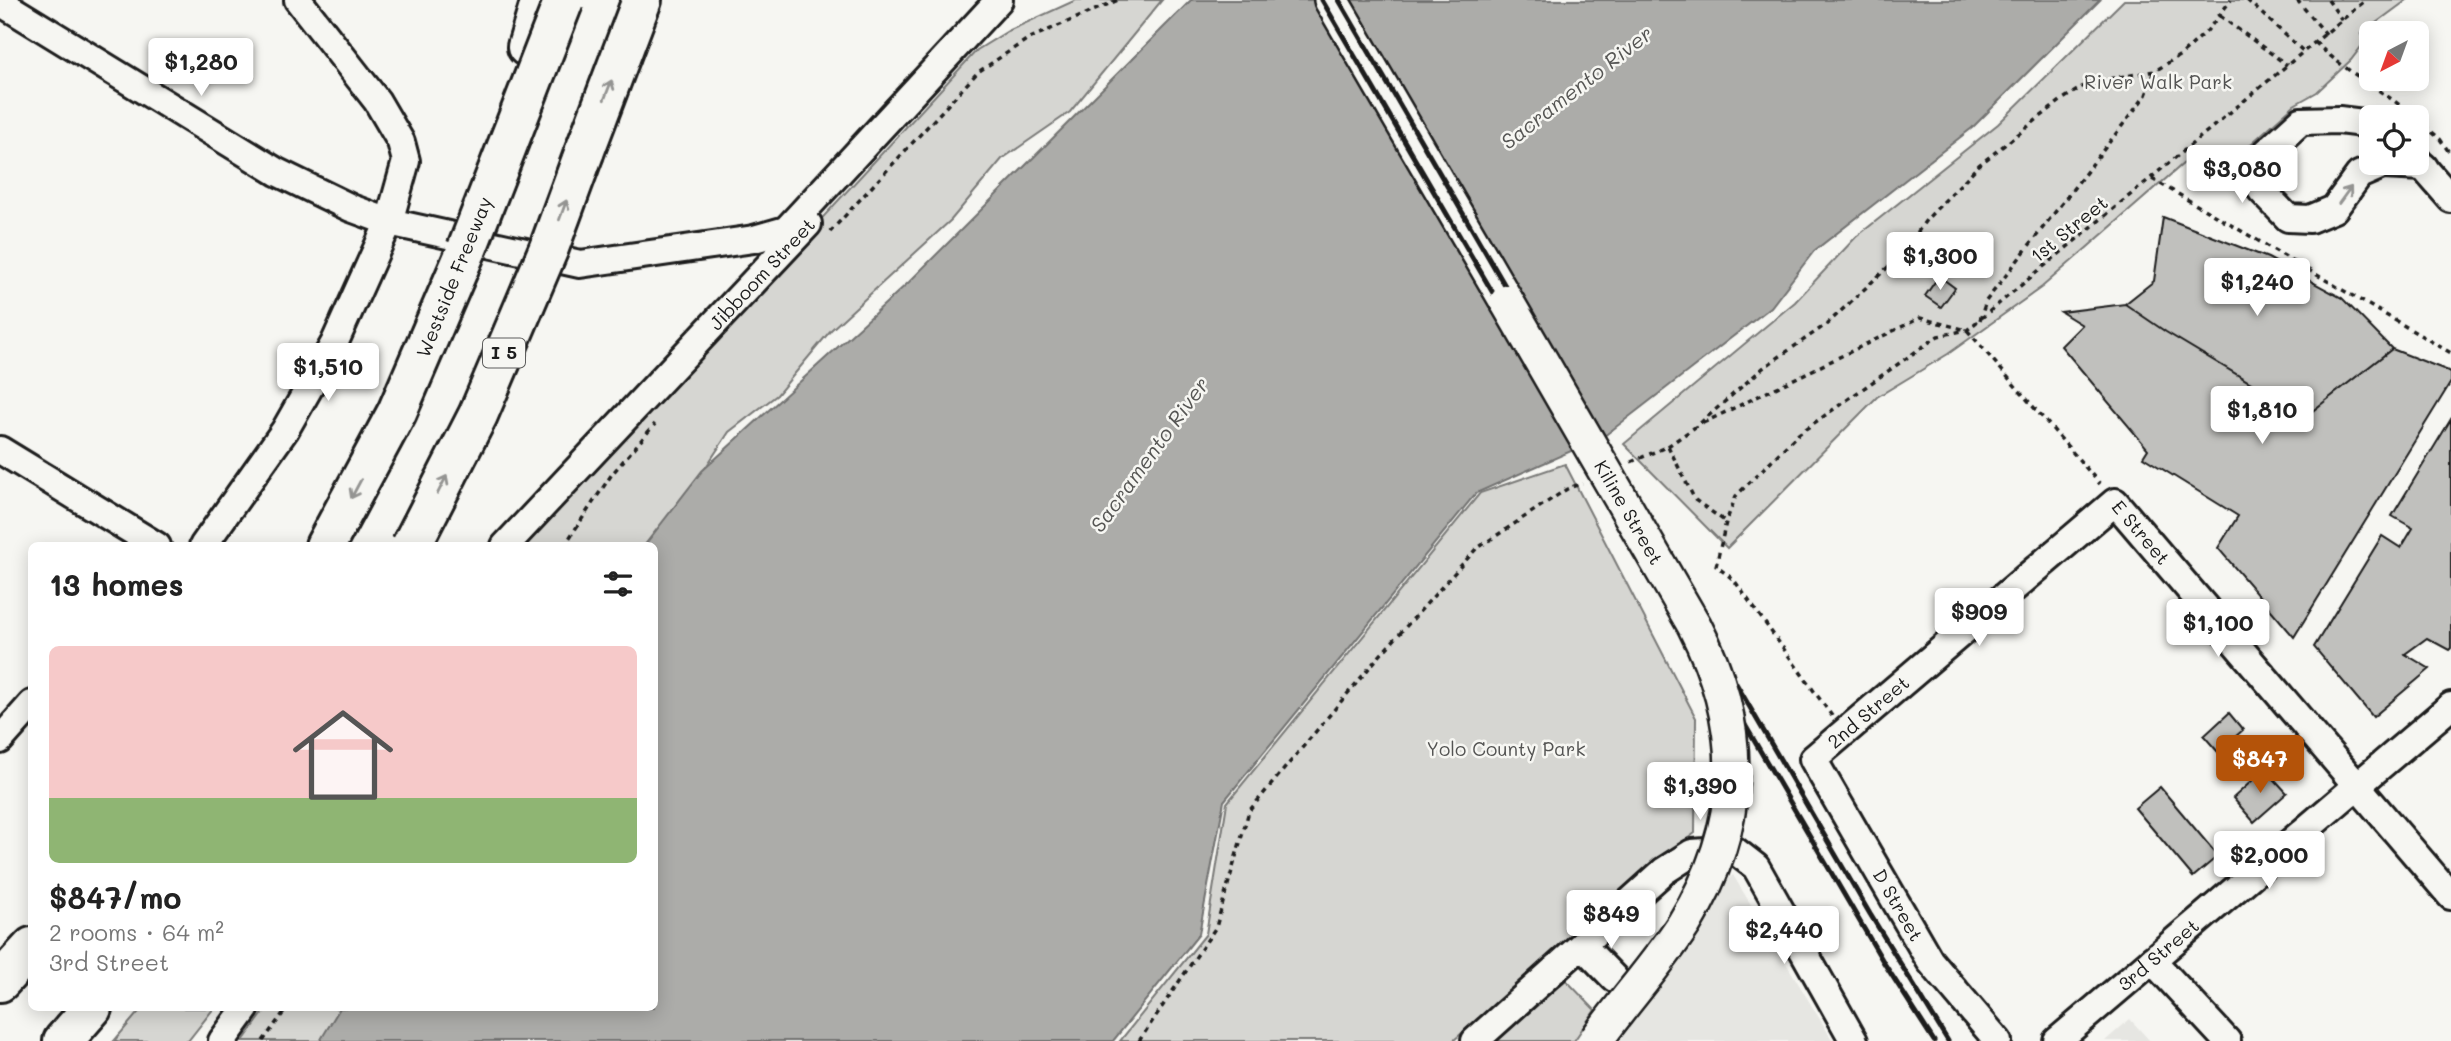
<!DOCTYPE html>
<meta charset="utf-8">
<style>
:root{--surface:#fff;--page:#f6f6f6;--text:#222;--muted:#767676;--accent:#b45309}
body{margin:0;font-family:Mali,sans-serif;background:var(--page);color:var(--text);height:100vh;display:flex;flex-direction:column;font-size:26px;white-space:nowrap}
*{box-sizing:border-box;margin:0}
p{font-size:23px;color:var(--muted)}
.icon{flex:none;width:38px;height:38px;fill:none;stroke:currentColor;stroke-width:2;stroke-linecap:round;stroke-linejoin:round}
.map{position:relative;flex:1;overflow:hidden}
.side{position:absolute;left:28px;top:542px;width:630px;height:469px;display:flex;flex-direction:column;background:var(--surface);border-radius:10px;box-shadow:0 4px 18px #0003}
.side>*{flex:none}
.needle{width:46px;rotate:221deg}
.tools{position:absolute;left:2359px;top:21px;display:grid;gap:14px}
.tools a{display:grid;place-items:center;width:70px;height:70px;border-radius:10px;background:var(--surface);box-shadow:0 4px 18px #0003;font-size:35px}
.price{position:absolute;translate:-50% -60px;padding:0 16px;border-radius:7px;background:#fff;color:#222;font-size:23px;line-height:46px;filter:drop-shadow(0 2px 4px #0008)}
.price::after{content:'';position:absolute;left:50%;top:42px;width:21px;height:16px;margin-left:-10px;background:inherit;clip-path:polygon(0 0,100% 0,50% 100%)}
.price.selected{background:var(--accent);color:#fff}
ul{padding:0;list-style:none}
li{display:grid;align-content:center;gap:14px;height:371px;padding:0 21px}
li span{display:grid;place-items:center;height:217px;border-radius:10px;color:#555}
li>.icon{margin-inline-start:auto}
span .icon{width:126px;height:126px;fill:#fffc;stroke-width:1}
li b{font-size:30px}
h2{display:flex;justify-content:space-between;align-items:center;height:84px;padding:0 21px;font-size:30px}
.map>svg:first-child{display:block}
</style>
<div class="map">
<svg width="2451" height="1041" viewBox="0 0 2451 1041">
<rect width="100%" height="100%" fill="#f6f6f2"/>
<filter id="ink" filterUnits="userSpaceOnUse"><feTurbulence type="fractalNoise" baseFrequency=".0143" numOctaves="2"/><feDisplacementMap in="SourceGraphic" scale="14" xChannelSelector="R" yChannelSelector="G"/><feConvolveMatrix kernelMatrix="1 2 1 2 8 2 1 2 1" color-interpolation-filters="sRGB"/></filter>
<g filter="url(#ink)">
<!-- built -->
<path fill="#e6e6e2" d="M1733,875L1833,1041H1617L1679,954L1715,890Z
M2130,1019L2150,1041H2105Z"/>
<!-- green -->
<path fill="#d6d6d2" stroke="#797977" stroke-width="2" d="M1076,0H1162L1070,112L1002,159L951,220L831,330L777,395L729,432L654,546H520L977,50L1008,31Z
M2124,0H2407L2361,34L2367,39L2351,60L2317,92L2294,105L2252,143L2231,169L2192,156L2042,287L1948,354L1877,397L1727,548L1624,444L1795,302L1856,237L1998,124Z
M1565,464L1696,718L1695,833L1648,868L1453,1041H1120L1206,934L1227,803L1480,493Z
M1566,980L1595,1010L1574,1041H1495Z
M142,1008H214L188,1041H114Z
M267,1008H358L340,1041H243Z"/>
<!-- water -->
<path fill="#acaca9" stroke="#727271" stroke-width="2" d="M1191,0H2100L1972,128L1814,251L1771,307L1603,437L1476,493L1224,801L1199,934L1113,1041H320L340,1008H654V546H644L702,471L909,282Z"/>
<!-- building -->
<path fill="#c0c0bd" stroke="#1c1c1c" stroke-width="2" d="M2163,217L2268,258L2342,298L2392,349L2306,416L2166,332L2125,304L2154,281Z
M1939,276L1955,288L1941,307L1925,296Z
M2125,304L2166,332L2306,416L2392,349L2451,372V382L2294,637L2218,548L2238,516L2143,457L2148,449L2061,346L2082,325L2061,312Z
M2451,419V648L2449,650L2427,638L2405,654L2430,669L2373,717L2314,647L2382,536L2401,548L2413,528L2392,516Z
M2229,713L2243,730L2218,752L2204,736Z
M2265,769L2287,793L2254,822L2233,798Z
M2160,787L2218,856L2193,877L2135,808Z"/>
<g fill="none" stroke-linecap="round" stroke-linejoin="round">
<!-- minor casing -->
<g stroke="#1c1c1c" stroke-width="32">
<g id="minor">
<path d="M0,2L277,172L351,208L389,222L580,264L754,239L786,230L999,0"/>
<path d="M2371,124L2339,120L2301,121L2258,160L2261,190L2288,218L2310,219L2334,209L2359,175L2382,165L2424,167"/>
<path d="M2417,160L2451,199"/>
<path d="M0,450L157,546"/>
<path d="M203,546L285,430L334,344L389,222L406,161L401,142L377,101L298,0"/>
<path d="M505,546L808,224"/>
<path d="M0,740L32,704"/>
<path d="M1582,945L1614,978"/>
<path d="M2152,960L2227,1041"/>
<path d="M222,1041L246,1008"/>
<path d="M1475,1041L1664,871L1692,853L1734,850L1756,867L1854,1041"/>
<path id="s1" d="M1998,1041L1930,961L1813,759L2115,502L2451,896"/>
<path id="s2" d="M2057,1041L2451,706"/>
</g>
</g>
<!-- major casing -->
<g stroke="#1c1c1c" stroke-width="38">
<path id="major" d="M1331,0L1507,302"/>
</g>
<!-- highway casing -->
<g stroke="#1c1c1c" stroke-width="44">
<path id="highway" d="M527,47L541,0
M584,153L642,0
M325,546L397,412L467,249
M0,982L32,947
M63,1041L92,1008"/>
</g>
<!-- path -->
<path stroke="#1c1c1c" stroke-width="3.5" stroke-dasharray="5 5" stroke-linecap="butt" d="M2247,0L2303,51
M2297,0L2326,34
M2328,0L2342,20
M2220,16L2287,65
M2315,42C2345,72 2383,90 2415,117
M2417,119L2440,139L2451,155
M2152,179L2451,353
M830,232L978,72L1028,39L1118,0
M1980,320L1986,301L2146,95L2155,71
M1703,423L1920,318L1967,330L2100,484
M1668,446L1695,500L1726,522
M1631,462L1668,446L1698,425L1763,368L1827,324L1903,253L1926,220L1979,165L2063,99L2090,82L2155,71L2182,54L2207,31L2231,0
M564,546L612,474L655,424
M1832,716L1734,580L1716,566L1726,522L1736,496L1797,435L1938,336L1967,330L2366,0
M263,1041L287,1008
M1139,1041L1216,927L1249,811L1375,661L1476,549L1567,489L1582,483"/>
<!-- minor -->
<use href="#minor" stroke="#f6f6f2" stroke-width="26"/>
<!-- major -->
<use href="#major" stroke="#f6f6f2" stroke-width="33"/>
<!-- highway -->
<use href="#highway" stroke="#f6f6f2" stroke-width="38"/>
<!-- rail -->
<path stroke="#1c1c1c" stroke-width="5" d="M1322,0L1884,963L1934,1041
M1339,0L1870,914L1948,1041"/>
<!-- major-bridge casing -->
<g stroke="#1c1c1c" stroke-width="38" stroke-linecap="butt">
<g id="major-bridge">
<path id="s3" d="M1507,302L1694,625C1747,728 1745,825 1684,924C1658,964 1625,1000 1597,1039"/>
</g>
</g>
<!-- highway-bridge casing -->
<g stroke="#1c1c1c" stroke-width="44" stroke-linecap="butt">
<path id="highway-bridge" d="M467,249L564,0
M411,546L478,415L549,248L584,153"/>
</g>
<!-- major-bridge -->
<use href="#major-bridge" stroke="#f6f6f2" stroke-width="33"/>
<!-- highway-bridge -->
<use href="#highway-bridge" stroke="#f6f6f2" stroke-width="38"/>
</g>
<!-- one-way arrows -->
<defs><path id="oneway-shaft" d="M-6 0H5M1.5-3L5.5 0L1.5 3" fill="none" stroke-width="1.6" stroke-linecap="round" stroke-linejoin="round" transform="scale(1.75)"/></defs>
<g stroke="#949492">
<use href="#oneway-shaft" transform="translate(608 90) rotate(-69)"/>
<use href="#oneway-shaft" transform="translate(2345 195) rotate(-54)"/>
<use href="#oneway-shaft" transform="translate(563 210) rotate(-70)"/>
<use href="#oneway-shaft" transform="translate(442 485) rotate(-63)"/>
<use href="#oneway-shaft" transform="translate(356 489) rotate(118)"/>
</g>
</g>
<g text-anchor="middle" stroke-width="5" stroke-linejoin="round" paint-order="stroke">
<!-- shield labels -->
<rect fill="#f6f6f2" stroke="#5d5d5c" stroke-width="2" x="483" y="338.5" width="42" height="29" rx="5"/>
<g font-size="18" font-weight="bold" fill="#1c1c1c">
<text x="504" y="359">I 5</text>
</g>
<!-- park labels -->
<g font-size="19" fill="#545453" stroke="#f6f6f2">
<text x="2158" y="89">River Walk Park</text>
<text x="1506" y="756">Yolo County Park</text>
</g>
<!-- street labels -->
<g font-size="19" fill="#1c1c1c" stroke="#f6f6f2">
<text transform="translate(2069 229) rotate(-39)" y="7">1st Street</text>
<text transform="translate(762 274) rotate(-47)" y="7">Jibboom Street</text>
<text transform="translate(454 277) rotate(-68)" y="7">Westside Freeway</text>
<text dy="7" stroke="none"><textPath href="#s3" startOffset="243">Kiline Street</textPath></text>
<text dy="7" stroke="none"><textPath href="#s1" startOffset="775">E Street</textPath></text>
<text dy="7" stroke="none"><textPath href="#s1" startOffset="411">2nd Street</textPath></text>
<text transform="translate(1898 905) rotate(60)" y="7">D Street</text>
<text dy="7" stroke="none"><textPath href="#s2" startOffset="133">3rd Street</textPath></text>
</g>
<!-- water labels -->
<g font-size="21" font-style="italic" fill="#565654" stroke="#f6f6f2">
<text transform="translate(1577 88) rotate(-38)" y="7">Sacramento River</text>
<text transform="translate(1150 455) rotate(-54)" y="7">Sacramento River</text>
</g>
</g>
</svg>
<div class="tools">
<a><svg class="needle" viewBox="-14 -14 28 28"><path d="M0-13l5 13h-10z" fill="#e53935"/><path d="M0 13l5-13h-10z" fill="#767676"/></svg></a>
<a><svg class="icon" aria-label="locate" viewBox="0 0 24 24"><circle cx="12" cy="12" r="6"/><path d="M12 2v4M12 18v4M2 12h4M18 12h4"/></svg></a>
</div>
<b class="price" style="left:201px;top:98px">$1,280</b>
<b class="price" style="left:2242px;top:205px">$3,080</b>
<b class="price" style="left:1940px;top:292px">$1,300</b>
<b class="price" style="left:2257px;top:318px">$1,240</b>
<b class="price" style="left:328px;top:403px">$1,510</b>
<b class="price" style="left:2262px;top:446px">$1,810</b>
<b class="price" style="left:1979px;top:648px">$909</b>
<b class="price" style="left:2218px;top:659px">$1,100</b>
<b class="price selected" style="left:2260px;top:795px">$847</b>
<b class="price" style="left:1700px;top:822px">$1,390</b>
<b class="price" style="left:2269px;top:891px">$2,000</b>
<b class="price" style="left:1611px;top:950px">$849</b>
<b class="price" style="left:1784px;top:966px">$2,440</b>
<section class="side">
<h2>13 homes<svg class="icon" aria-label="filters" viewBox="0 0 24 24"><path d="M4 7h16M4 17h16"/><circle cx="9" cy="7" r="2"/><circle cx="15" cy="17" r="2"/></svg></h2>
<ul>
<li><span style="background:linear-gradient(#f6c9c9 70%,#8fb573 0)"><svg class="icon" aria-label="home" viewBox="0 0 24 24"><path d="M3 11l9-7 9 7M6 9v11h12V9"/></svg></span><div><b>$847/mo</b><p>2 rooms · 64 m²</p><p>3rd Street</p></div></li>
</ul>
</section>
</div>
